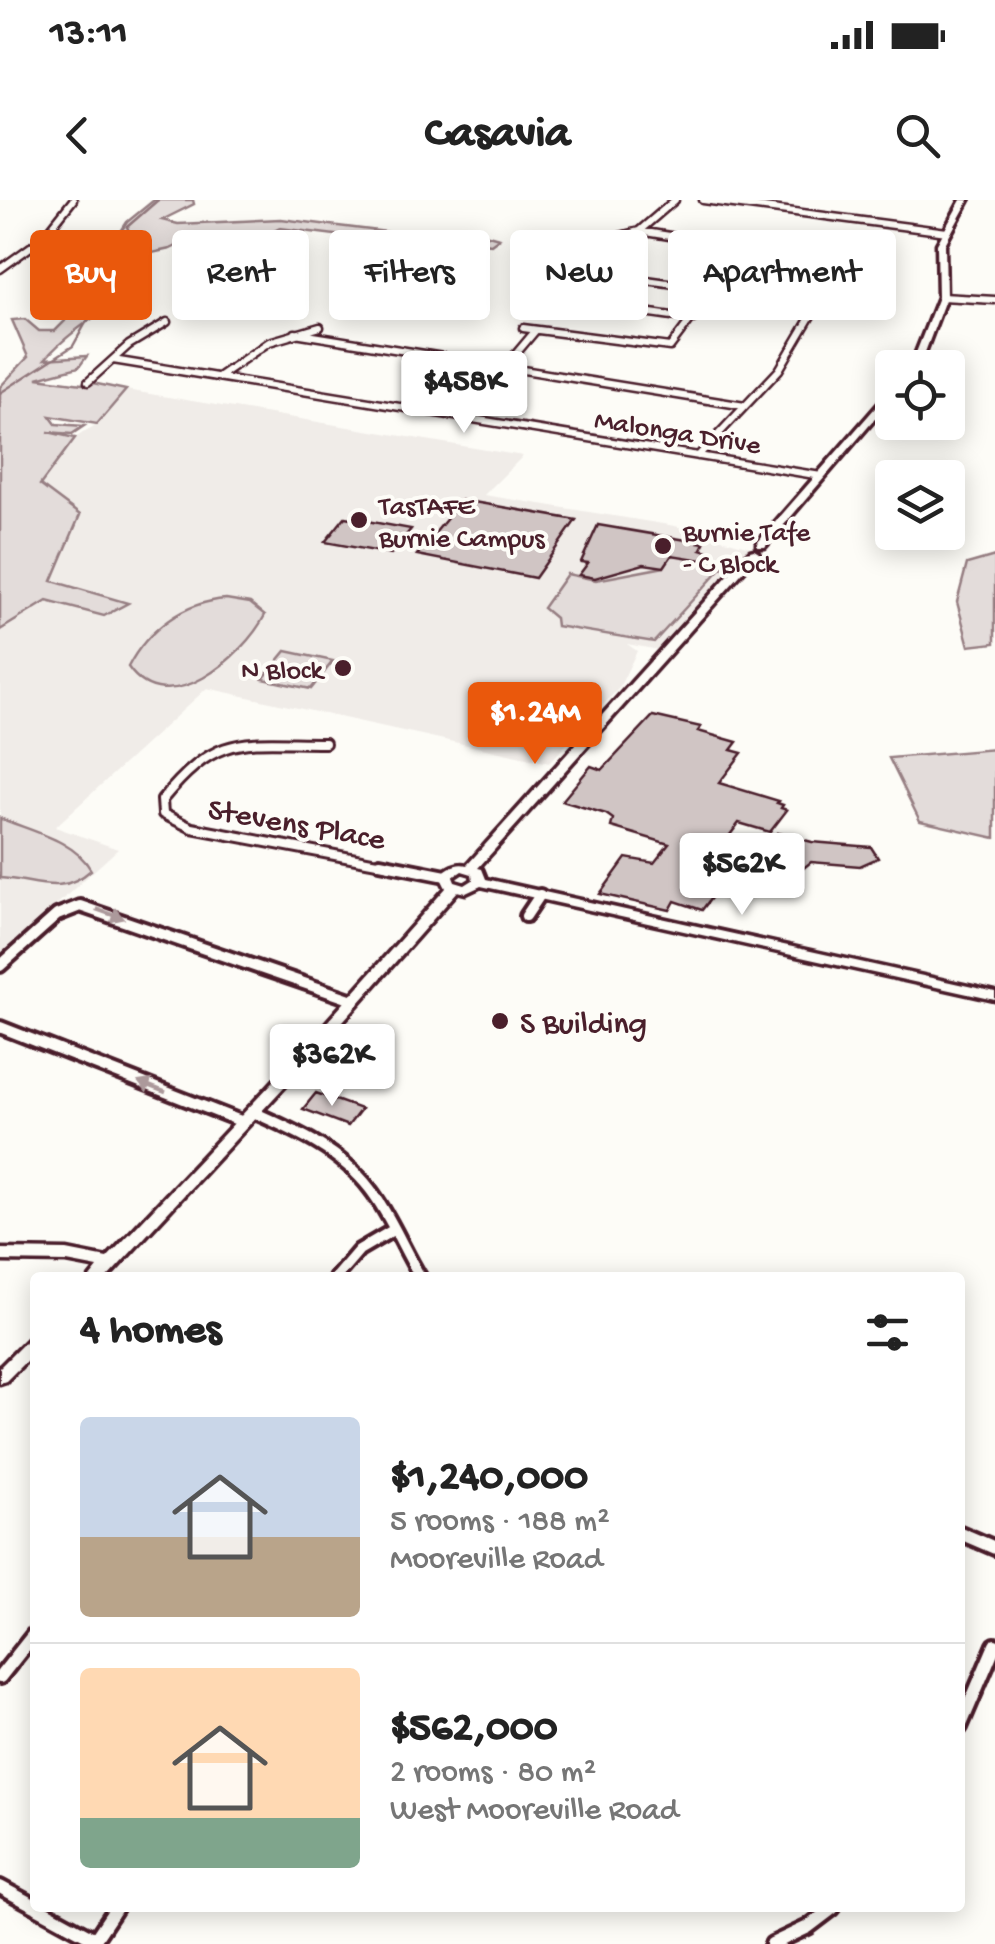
<!DOCTYPE html>
<meta charset="utf-8">
<style>
:root{--surface:#fff;--page:#f2f2f2;--text:#222;--muted:#767676;--line:#e0e0e0;--accent:#ea580c}
body{margin:0;font-family:"Gochi Hand",sans-serif;background:var(--page);color:var(--text);height:100vh;display:flex;flex-direction:column;font-size:38px;white-space:nowrap}
*{box-sizing:border-box;margin:0}
p{font-size:32px;color:var(--muted)}
.icon{flex:none;width:55px;height:55px;fill:none;stroke:currentColor;stroke-width:2;stroke-linecap:round;stroke-linejoin:round}
.map{position:relative;flex:1;overflow:hidden}
.details{position:absolute;left:30px;top:1072px;width:935px;height:640px;display:flex;flex-direction:column;background:var(--surface);border-radius:10px;box-shadow:0 5px 25px #0003}
.details>*{flex:none}
.hud{position:absolute;left:30px;top:30px;width:935px;height:90px;display:flex;gap:20px}
.tools{position:absolute;left:875px;top:150px;display:grid;gap:20px}
.tools a{display:grid;place-items:center;width:90px;height:90px;border-radius:10px;background:var(--surface);box-shadow:0 5px 25px #0003;font-size:50px}
.price{position:absolute;translate:-50% -85px;padding:0 22px;border-radius:10px;background:#fff;color:#222;font-size:32px;line-height:65px;filter:drop-shadow(0 2px 5px #0008)}
.price::after{content:'';position:absolute;left:50%;top:60px;width:30px;height:22px;margin-left:-15px;background:inherit;clip-path:polygon(0 0,100% 0,50% 100%)}
.price.active{background:var(--accent);color:#fff}
ul{padding:0;list-style:none}
li{display:flex;align-items:center;gap:30px;height:250px;padding:0 50px}
li+li{border-top:2px solid var(--line)}
li span{display:grid;place-items:center;flex:none;width:280px;height:200px;border-radius:10px;color:#555}
li>.icon{margin-inline-start:auto}
span .icon{width:120px;height:120px;fill:#fffc;stroke-width:1}
li b{font-size:42px}
h2{display:flex;justify-content:space-between;align-items:center;height:120px;padding:0 50px;font-size:42px}
.pill{padding:0 35px;border-radius:10px;background:var(--surface);box-shadow:0 5px 25px #0003;font-size:35px;line-height:90px}
.pill.active{background:var(--accent);color:#fff}
.status{display:flex;justify-content:space-between;align-items:center;height:70px;padding:0 50px;background:var(--surface);direction:ltr}
.status svg{height:28px;fill:currentColor}
header{display:flex;justify-content:space-between;align-items:center;height:130px;padding:0 50px;background:var(--surface);font-size:45px;font-weight:800}
.map>svg:first-child{display:block}
</style>
<div class="status"><b>13:11</b><svg viewBox="0 0 49 12"><path d="M0 12V9h3v3zM5 12V6h3v6zM10 12V3h3v9zM15 12V0h3v12zM26 1h20v11H26zM47 4h2v5h-2z"/></svg></div>
<header><svg class="icon" aria-label="back" viewBox="0 0 24 24"><path d="M15 5l-7 7 7 7"/></svg>Casavia<svg class="icon" aria-label="search" viewBox="0 0 24 24"><circle cx="10" cy="10" r="6"/><path d="M15 15l6 6"/></svg></header>
<div class="map">
<svg width="995" height="1744" viewBox="0 0 995 1744">
<rect width="100%" height="100%" fill="#fdfcf7"/>
<filter id="ink" filterUnits="userSpaceOnUse"><feTurbulence type="fractalNoise" baseFrequency=".01" numOctaves="2"/><feDisplacementMap in="SourceGraphic" scale="20" xChannelSelector="R" yChannelSelector="G"/><feConvolveMatrix kernelMatrix="1 2 1 2 8 2 1 2 1" color-interpolation-filters="sRGB"/></filter>
<g filter="url(#ink)">
<!-- built -->
<path fill="#f0ece8" d="M126,190L523,256L484,295L675,326L750,347L754,353L664,451L627,444L637,451L619,488L549,563L207,488L55,627L118,649L0,756V430L59,393L50,384L40,285L75,238L97,224Z"/>
<!-- green -->
<path fill="#e3dcda" stroke="#967e82" stroke-width="2.5" d="M154,0H193L194,4L162,20L178,24L281,19L395,33L460,27L499,38L491,44L441,38L437,44H406L280,28L260,38L197,36L170,49L110,62L81,80L58,83L64,72L118,36L127,22Z
M95,89L118,102C93,117 64,137 45,159L87,156L79,167L37,178L82,184L88,182L126,190L97,224L50,216L56,224L84,226L72,234L48,232L75,238L40,285L80,315L52,381L128,403L104,416L47,401L0,430V187L28,157L12,120L25,119L39,131H55L65,121L66,96Z
M672,355L728,361L654,442L556,426L555,418L543,408L567,374L596,380L664,367Z
M995,356V443L969,446L957,402L967,364Z
M226,399L250,403L265,415C244,456 167,524 128,467C147,430 184,402 226,399Z
M286,451L333,461L311,489L263,479Z
M995,549V638L920,621L889,558Z
M0,618C30,631 75,640 91,670C61,697 36,680 0,678Z"/>
<g fill="none" stroke-linecap="round" stroke-linejoin="round">
<!-- stream -->
<path stroke="#91777b" stroke-width="2.5" d="M0,193L73,146L98,101L69,86L66,77L88,59L122,48L132,37L127,27L158,0"/>
</g>
<!-- building -->
<path fill="#d0c5c4" stroke="#4a1f2b" stroke-width="2.5" d="M462,300L576,320L535,378L417,355Z
M345,317L411,329L391,354L325,342Z
M598,325L704,343L701,349L708,351L702,360L672,355L664,367L644,364L595,378L579,375L588,363L581,362Z
M653,516L701,527L698,531L737,542L731,550L742,553L719,583L779,601L777,603L783,605L781,608L787,610L770,632L739,623L724,643L729,644L721,654L716,653L703,671L726,678L702,710L675,701L670,710L600,694L626,658L654,663L669,644L611,627L613,619L606,614L562,601L591,566L602,570Z
M778,633L812,642L871,647L878,658L860,666L811,662L770,695L741,683L771,658L766,653L777,651Z
M316,893L361,909L348,926L303,909Z"/>
<g fill="none" stroke-linecap="round" stroke-linejoin="round">
<!-- street-far3 casing -->
<g stroke="#4a1f2b" stroke-width="11">
<path id="street-far3" d="M703,0L947,32
M639,31L885,71
M590,44L639,31L675,0
M0,69L43,38L73,0
M942,97L995,100
M560,100L693,119
M523,128L670,147L710,94L703,88L590,72
M295,133L745,206
M113,160L821,276
M504,168L536,130
M218,177L269,142L320,127
M88,182L129,145L167,122
M698,256L779,170L842,63"/>
</g>
<!-- street-far2 casing -->
<g stroke="#4a1f2b" stroke-width="14">
<path id="street-far2" d="M325,543C243,543 219,531 162,600L163,614L192,628L393,666"/>
</g>
<!-- street-far1 casing -->
<g stroke="#4a1f2b" stroke-width="18">
<path id="street-far1" d="M380,663L446,676
M526,716L540,695
M0,766L57,715L80,706L353,800
M0,827L243,922
M253,912C296,931 341,951 370,989C391,1016 403,1049 421,1078
M335,1078L359,1050L393,1030"/>
</g>
<!-- street casing -->
<g stroke="#4a1f2b" stroke-width="20">
<path id="street" d="M960,1333L995,1348
M0,1477L35,1433
M960,1527L995,1445
M0,1687L35,1706
M38,1708L95,1739
M92,1744L116,1708
M772,1744L808,1727L833,1708"/>
</g>
<!-- secondary casing -->
<g stroke="#4a1f2b" stroke-width="7">
<path id="secondary" d="M961,0H969L945,44L946,97L919,168H910L938,97L937,44Z
M892,191V199L765,347H757V343L889,192Z
M754,350L759,353L758,355L478,668L482,669L486,679L995,792V800L481,686L466,693L458,691L298,872L107,1078H90L98,1068L67,1062L0,1061V1049L67,1050L107,1058L288,866L446,688L440,676C446,668 457,662 467,665L750,351ZM462,671L472,674L473,680L465,685L455,682L453,677Z
M35,1136V1152L6,1181L0,1183V1167L29,1138Z"/>
</g>
<!-- street-far3 -->
<use href="#street-far3" stroke="#fdfcf7" stroke-width="6"/>
<!-- street-far2 -->
<use href="#street-far2" stroke="#fdfcf7" stroke-width="8"/>
<!-- street-far1 -->
<use href="#street-far1" stroke="#fdfcf7" stroke-width="10"/>
<!-- street -->
<use href="#street" stroke="#fdfcf7" stroke-width="12"/>
<!-- secondary -->
<use href="#secondary" fill="#fdfcf7" fill-rule="evenodd"/>
</g>
<!-- one-way arrows -->
<defs><path id="oneway-solid" d="M-6-.8H1V-3.2L6.5 0L1 3.2V.8H-6Z" transform="scale(2.5)"/></defs>
<g fill="#ac999b">
<use href="#oneway-solid" transform="translate(110 714) rotate(19)"/>
<use href="#oneway-solid" transform="translate(152 887) rotate(-159)"/>
</g>
</g>
<!-- markers -->
<g fill="#4a1f2b" stroke="#fdfcf7" stroke-width="4">
<circle cx="359" cy="320" r="10"/>
<circle cx="663" cy="346" r="10"/>
<circle cx="343" cy="468" r="10"/>
<circle cx="500" cy="821" r="10"/>
</g>
<g text-anchor="middle" stroke-width="8" stroke-linejoin="round" paint-order="stroke">
<!-- far-street labels -->
<g font-size="28" fill="#4a1f2b" stroke="#fdfcf7">
<text transform="translate(678 230) rotate(9)" y="10">Malonga Drive</text>
</g>
<!-- far-poi labels -->
<g font-size="28" fill="#4a1f2b" stroke="#fdfcf7" text-anchor="start">
<text x="379" y="314">TasTAFE<tspan x="379" dy="32">Burnie Campus</tspan></text>
<text x="683" y="340">Burnie Tafe<tspan x="683" dy="32">- C Block</tspan></text>
<text x="323" y="478" text-anchor="end">N Block</text>
</g>
<!-- street labels -->
<g font-size="32" fill="#4a1f2b" stroke="#fdfcf7">
<text transform="translate(297 622) rotate(10)" y="11">Stevens Place</text>
</g>
<!-- poi labels -->
<g font-size="32" fill="#4a1f2b" stroke="#fdfcf7" text-anchor="start">
<text x="520" y="832">S Building</text>
</g>
</g>
</svg>
<div class="tools">
<a><svg class="icon" aria-label="locate" viewBox="0 0 24 24"><circle cx="12" cy="12" r="6"/><path d="M12 2v4M12 18v4M2 12h4M18 12h4"/></svg></a>
<a><svg class="icon" aria-label="layers" viewBox="0 0 24 24"><path d="M12 4l9 5-9 5-9-5zM3 14l9 5 9-5"/></svg></a>
</div>
<b class="price" style="left:464px;top:236px">$458K</b>
<b class="price active" style="left:535px;top:567px">$1.24M</b>
<b class="price" style="left:742px;top:718px">$562K</b>
<b class="price" style="left:332px;top:909px">$362K</b>
<div class="hud">
<a class="pill active">Buy</a>
<a class="pill">Rent</a>
<a class="pill">Filters</a>
<a class="pill">New</a>
<a class="pill">Apartment</a>
</div>
<section class="details">
<h2>4 homes<svg class="icon" aria-label="filters" viewBox="0 0 24 24"><path d="M4 7h16M4 17h16"/><circle cx="9" cy="7" r="2"/><circle cx="15" cy="17" r="2"/></svg></h2>
<ul>
<li><span style="background:linear-gradient(#c9d6e8 60%,#b9a48a 0)"><svg class="icon" aria-label="home" viewBox="0 0 24 24"><path d="M3 11l9-7 9 7M6 9v11h12V9"/></svg></span><div><b>$1,240,000</b><p>5 rooms · 188 m²</p><p>Mooreville Road</p></div></li>
<li><span style="background:linear-gradient(#ffd9b3 75%,#7fa58c 0)"><svg class="icon" aria-label="home" viewBox="0 0 24 24"><path d="M3 11l9-7 9 7M6 9v11h12V9"/></svg></span><div><b>$562,000</b><p>2 rooms · 80 m²</p><p>West Mooreville Road</p></div></li>
</ul>
</section>
</div>
